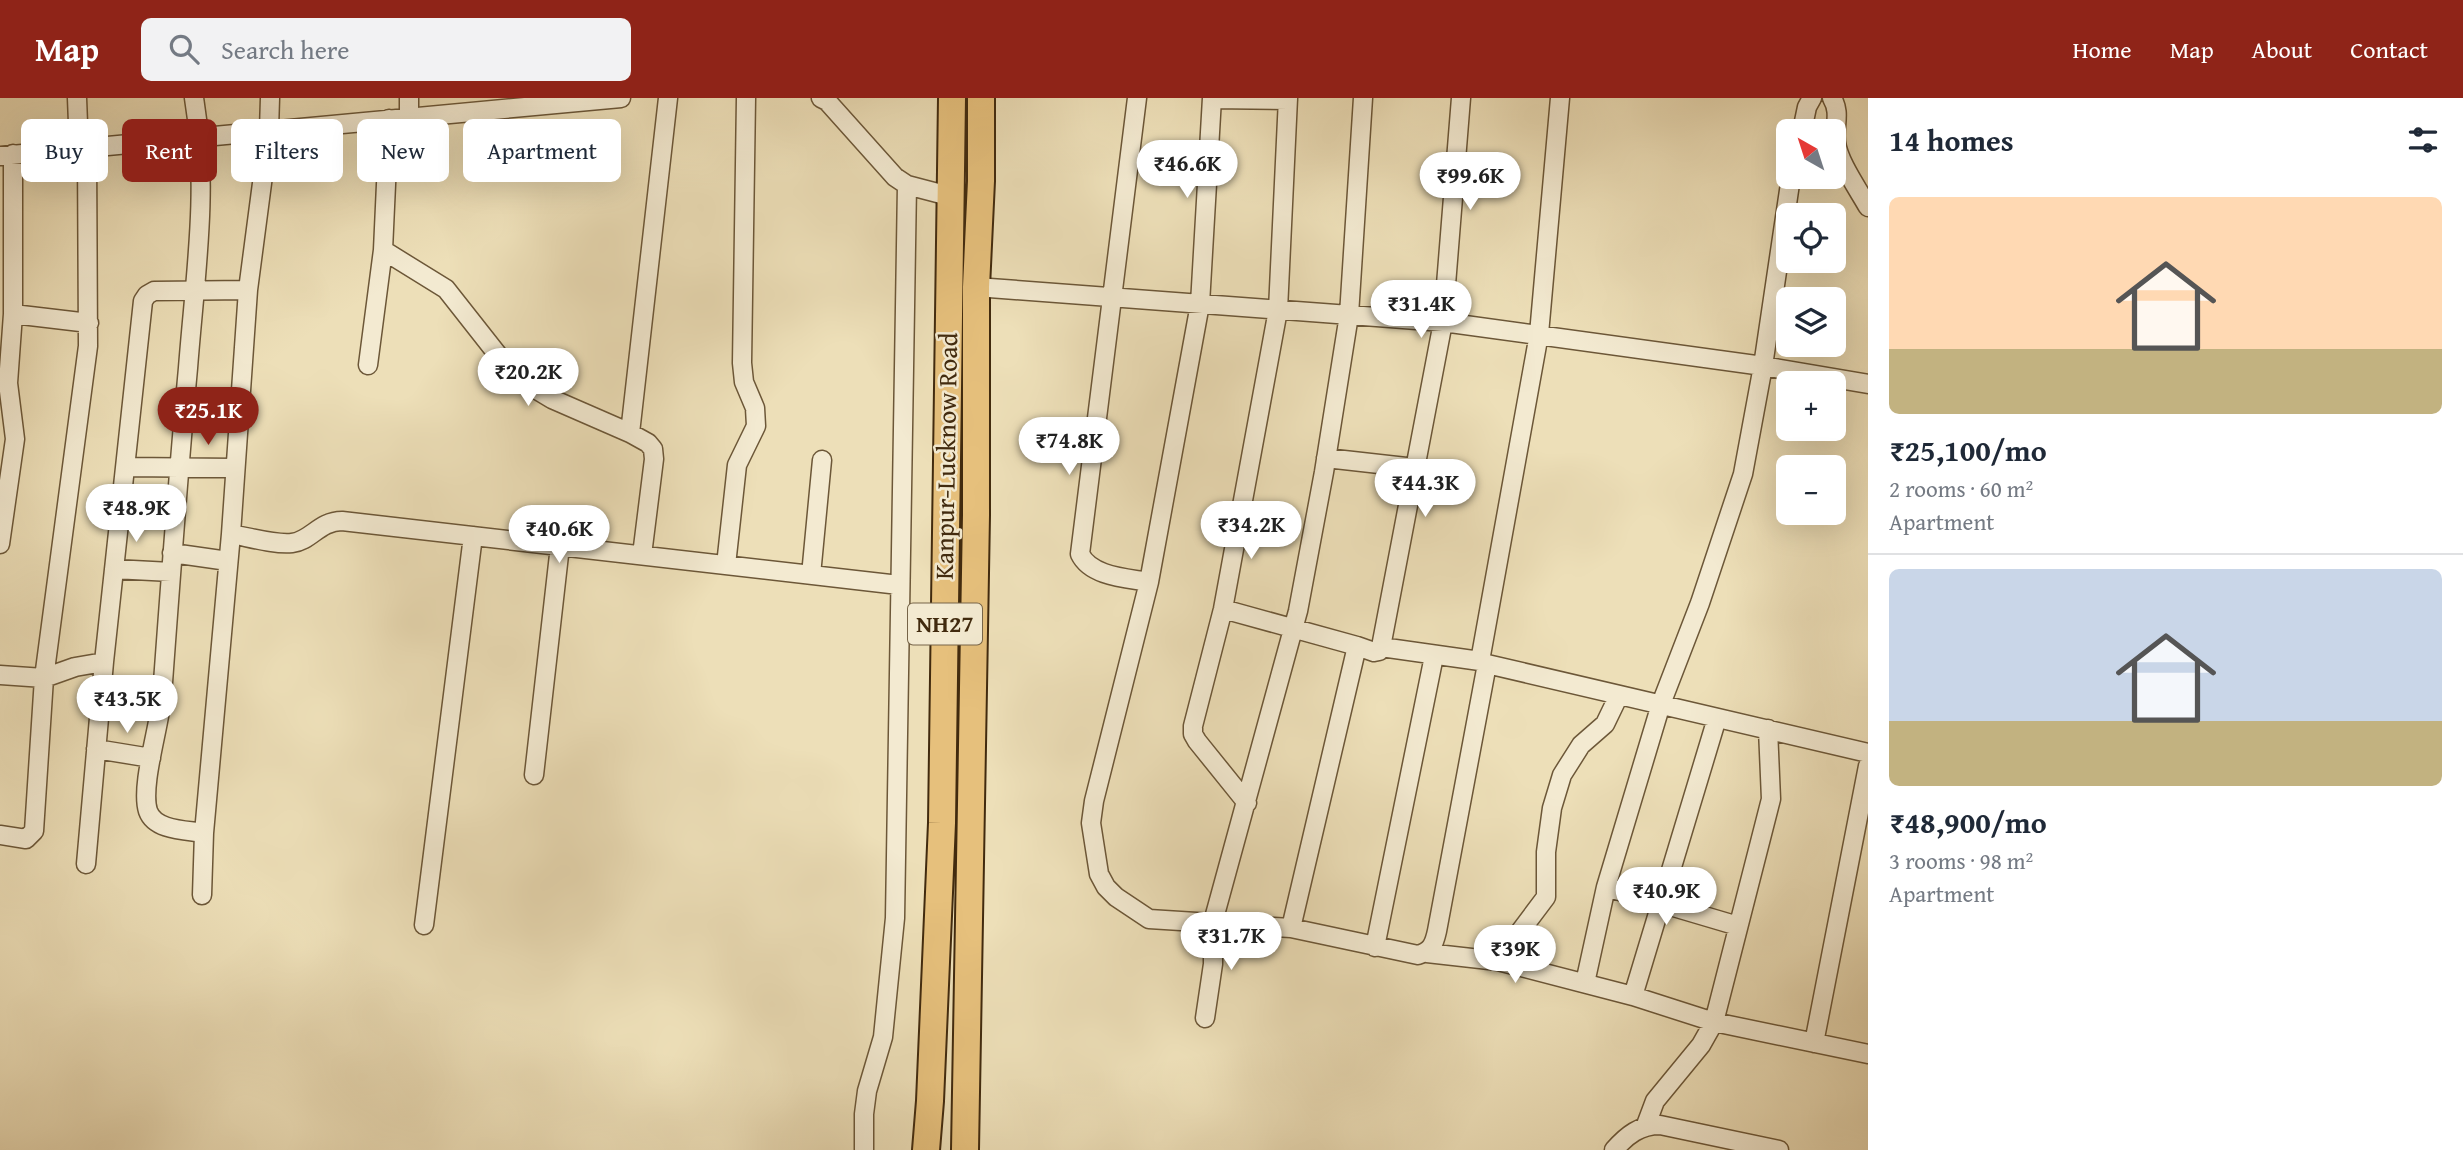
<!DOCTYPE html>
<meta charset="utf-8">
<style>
:root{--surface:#fff;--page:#f2f2f3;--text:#1f2937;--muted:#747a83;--line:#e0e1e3;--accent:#8f2418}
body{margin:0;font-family:"Gentium Book Plus",serif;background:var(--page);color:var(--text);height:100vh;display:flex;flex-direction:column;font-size:26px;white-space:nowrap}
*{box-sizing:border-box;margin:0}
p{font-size:23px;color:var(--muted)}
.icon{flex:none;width:38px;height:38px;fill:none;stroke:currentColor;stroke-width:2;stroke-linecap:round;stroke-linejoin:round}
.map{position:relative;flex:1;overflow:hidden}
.details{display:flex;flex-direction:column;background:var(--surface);width:595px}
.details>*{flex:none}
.guide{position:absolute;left:21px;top:21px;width:665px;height:63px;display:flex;gap:14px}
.needle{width:46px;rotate:321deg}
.controls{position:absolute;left:1776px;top:21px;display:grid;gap:14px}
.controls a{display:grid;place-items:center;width:70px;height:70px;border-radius:10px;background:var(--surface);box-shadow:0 7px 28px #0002;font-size:35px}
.price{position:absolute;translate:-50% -60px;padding:0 16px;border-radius:24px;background:#fff;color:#222;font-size:23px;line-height:46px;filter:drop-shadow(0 2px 4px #0008)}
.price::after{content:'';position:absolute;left:50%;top:42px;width:21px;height:16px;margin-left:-10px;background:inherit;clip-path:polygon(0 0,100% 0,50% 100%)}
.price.active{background:var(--accent);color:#fff}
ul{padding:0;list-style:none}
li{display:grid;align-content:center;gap:14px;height:371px;padding:0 21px}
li+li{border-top:2px solid var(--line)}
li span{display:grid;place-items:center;height:217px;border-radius:10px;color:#555}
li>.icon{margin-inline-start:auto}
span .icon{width:126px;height:126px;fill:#fffc;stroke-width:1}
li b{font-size:30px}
h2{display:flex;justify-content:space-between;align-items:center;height:84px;padding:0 21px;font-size:30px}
.tag{padding:0 24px;border-radius:10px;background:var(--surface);box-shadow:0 7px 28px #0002;font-size:24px;line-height:63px}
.tag.active{background:var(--accent);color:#fff}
header{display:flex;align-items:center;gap:42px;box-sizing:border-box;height:98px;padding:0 35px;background:var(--accent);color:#fff}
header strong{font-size:33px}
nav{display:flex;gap:38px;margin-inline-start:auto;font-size:24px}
.search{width:490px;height:63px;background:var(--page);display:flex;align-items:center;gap:18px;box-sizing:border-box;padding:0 24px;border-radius:10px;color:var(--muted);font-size:26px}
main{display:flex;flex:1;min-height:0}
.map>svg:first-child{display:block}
</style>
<header>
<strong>Map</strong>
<div class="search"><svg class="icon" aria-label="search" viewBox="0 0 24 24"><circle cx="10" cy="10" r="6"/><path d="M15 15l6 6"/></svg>Search here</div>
<nav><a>Home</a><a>Map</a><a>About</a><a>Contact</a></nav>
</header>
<main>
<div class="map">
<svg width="1868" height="1052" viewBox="0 0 1868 1052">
<rect width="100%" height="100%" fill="#eddfb8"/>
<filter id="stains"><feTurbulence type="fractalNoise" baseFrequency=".00286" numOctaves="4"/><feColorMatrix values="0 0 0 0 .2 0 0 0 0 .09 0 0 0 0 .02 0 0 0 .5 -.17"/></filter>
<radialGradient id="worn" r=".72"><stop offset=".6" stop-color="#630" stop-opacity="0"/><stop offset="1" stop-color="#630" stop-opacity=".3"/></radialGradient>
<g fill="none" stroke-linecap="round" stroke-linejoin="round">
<!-- minor casing -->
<g stroke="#6c5738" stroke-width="21">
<path id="minor" d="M77,0L79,51
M194,0C209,90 195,179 188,270C178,379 170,488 162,598C160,627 140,688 148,713C155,733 187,732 204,735
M821,0L827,3L895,79L907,87L949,98
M1137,0L1080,456C1091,479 1128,480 1149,484
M1212,0L1200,206L1149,484L1094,703L1091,725L1099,776L1106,789L1116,799L1149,821L1291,830L1418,857C1431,853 1434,847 1437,833L1487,566L1480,563
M1832,0C1841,15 1834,27 1836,44C1838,63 1858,91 1868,109
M1212,1L1288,2
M409,19V0
M1802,33L1807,9L1812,0
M0,58L621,0
M383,152L446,191L505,266L527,286L552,301L630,335L648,345L653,351L654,361L642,457
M976,189L1443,224L1763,268L1868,286
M13,216L89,225
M368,267L383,152L389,21
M630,335L668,0
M1326,360L1415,370
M125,369L235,370
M231,436C248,439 275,447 292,445C311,443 319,423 342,423L899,487
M0,446L15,341L8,285L13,216V56
M172,455L228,463
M726,467L737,367L756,328L755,310L744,284L742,265L746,0
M114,471L171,474
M811,477L822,362
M1223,511L1357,548L1291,830
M1357,548L1374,554L1379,553L1381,549L1443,224L1461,0
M1381,549L1480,563L1539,236L1560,0
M1487,566L1868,655
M0,577L44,580L75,569L104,564
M1619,597L1605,626L1581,647L1562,677L1552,710L1546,754V799L1498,863L1633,898L1714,924L1868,956
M96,651L151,660
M534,677L560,448
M1247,705L1197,643L1193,636V628L1223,511L1278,212L1288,0
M0,737L26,741L34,733L44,580L88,248L87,51
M86,766L104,564L143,203L147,197L154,193L248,192
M1606,789L1738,828
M202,797L204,735L231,436L248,192L269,32L270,0
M424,827L473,438
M1375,849L1434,558
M1427,855L1498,863
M1585,885L1606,789L1661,606L1700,505L1743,376L1763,268L1791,79
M1633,898L1717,620
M1205,920L1213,866V824L1298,513L1324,374L1349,217L1363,0
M1814,945L1868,668
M1646,1027L1655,1003L1701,947L1714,924L1771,701L1768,631
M864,1052V1016L867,993L883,939L895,820L907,87
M1614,1052C1627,1037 1640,1027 1660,1027L1779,1052"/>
</g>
<!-- highway casing -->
<g stroke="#412a0e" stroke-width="30">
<path id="highway" d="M926,1052L930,1003L942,725L952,0
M965,1052L976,417V189L981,83V0"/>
</g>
<!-- minor -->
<use href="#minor" stroke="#f3ead1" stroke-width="18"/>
<!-- highway -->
<use href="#highway" stroke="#e6c07c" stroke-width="26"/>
</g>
<g text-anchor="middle" stroke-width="5" stroke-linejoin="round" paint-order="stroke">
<!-- shield labels -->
<rect fill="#f3ead1" stroke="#766448" stroke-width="2" x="908" y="505.5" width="74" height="41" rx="5"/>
<g font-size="24" font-weight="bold" fill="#412a0e">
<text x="945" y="534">NH27</text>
</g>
<!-- street labels -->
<g font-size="26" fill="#412a0e" stroke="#f3ead1">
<text transform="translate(946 358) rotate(-89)" y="9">Kanpur-Lucknow Road</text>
</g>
</g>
<rect width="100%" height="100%" filter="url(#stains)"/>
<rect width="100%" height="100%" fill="url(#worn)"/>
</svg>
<div class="controls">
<a><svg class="needle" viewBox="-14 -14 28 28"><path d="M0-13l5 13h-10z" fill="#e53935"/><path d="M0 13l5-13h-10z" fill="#747a83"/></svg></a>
<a><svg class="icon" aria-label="locate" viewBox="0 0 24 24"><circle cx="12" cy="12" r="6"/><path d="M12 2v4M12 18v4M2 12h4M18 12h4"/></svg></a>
<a><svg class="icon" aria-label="layers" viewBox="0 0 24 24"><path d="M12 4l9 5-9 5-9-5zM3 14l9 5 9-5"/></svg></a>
<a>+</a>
<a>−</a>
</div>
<b class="price" style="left:1187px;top:102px">₹46.6K</b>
<b class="price" style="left:1470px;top:114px">₹99.6K</b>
<b class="price" style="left:1421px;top:242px">₹31.4K</b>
<b class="price" style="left:528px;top:310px">₹20.2K</b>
<b class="price active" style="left:208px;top:349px">₹25.1K</b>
<b class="price" style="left:1069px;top:379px">₹74.8K</b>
<b class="price" style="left:1425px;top:421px">₹44.3K</b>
<b class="price" style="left:136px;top:446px">₹48.9K</b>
<b class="price" style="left:1251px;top:463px">₹34.2K</b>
<b class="price" style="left:559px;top:467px">₹40.6K</b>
<b class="price" style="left:127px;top:637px">₹43.5K</b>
<b class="price" style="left:1666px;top:829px">₹40.9K</b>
<b class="price" style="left:1231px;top:874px">₹31.7K</b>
<b class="price" style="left:1515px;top:887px">₹39K</b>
<div class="guide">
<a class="tag">Buy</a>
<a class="tag active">Rent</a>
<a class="tag">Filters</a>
<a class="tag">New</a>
<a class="tag">Apartment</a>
</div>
</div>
<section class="details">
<h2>14 homes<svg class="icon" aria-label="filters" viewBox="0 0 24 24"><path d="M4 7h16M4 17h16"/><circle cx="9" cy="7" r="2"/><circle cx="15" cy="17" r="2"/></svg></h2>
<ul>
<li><span style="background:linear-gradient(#ffd9b3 70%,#c2b280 0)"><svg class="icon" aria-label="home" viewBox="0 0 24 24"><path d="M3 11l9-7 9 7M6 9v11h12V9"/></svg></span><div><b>₹25,100/mo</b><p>2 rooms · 60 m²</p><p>Apartment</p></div></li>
<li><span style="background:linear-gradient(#c9d6e8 70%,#c2b280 0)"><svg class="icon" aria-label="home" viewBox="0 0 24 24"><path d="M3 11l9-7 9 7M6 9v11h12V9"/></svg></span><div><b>₹48,900/mo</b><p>3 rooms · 98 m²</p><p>Apartment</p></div></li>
</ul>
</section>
</main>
